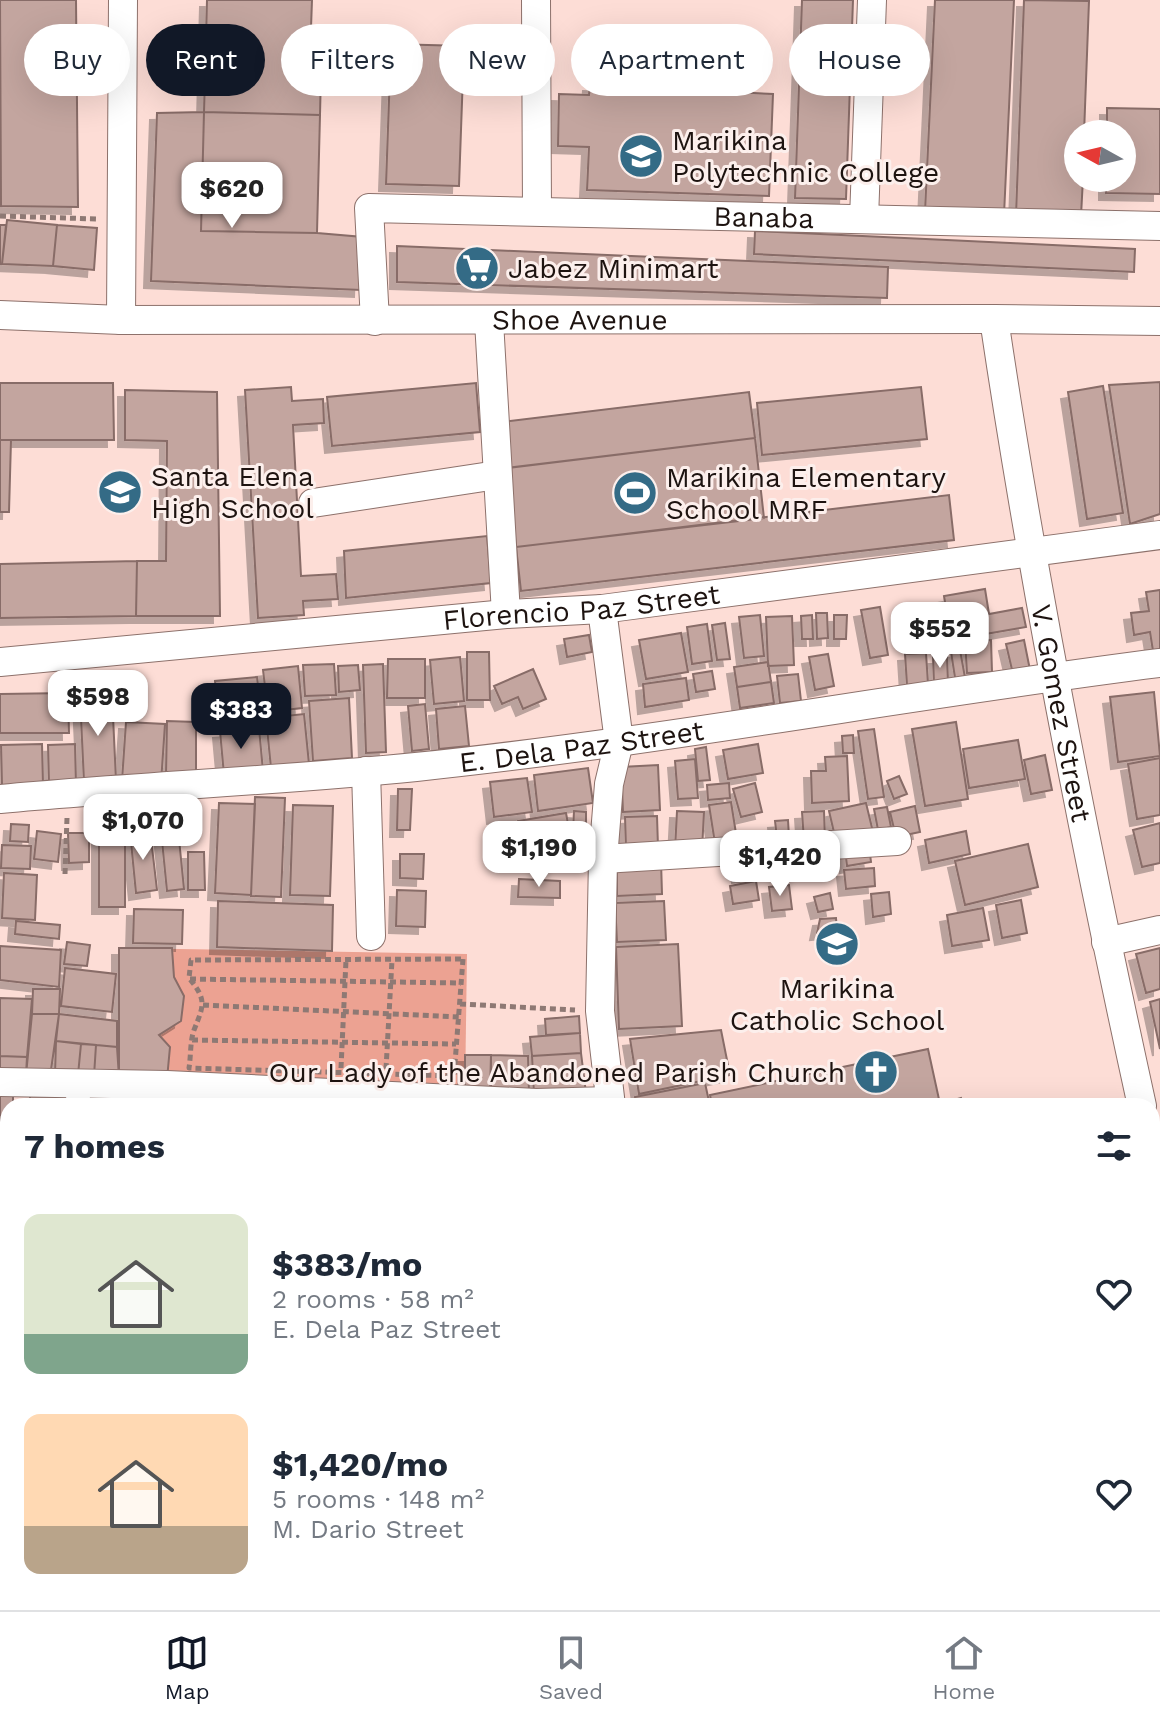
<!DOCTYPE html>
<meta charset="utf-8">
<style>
:root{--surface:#fff;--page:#f2f2f3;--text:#1f2937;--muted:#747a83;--line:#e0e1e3;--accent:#111827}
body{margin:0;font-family:"Work Sans",sans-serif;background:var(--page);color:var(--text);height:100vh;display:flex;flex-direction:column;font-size:30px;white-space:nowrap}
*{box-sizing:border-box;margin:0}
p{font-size:26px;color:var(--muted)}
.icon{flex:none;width:44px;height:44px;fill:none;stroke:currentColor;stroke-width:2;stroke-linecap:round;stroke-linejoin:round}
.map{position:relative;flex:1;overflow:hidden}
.panel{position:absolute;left:0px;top:1098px;width:1160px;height:512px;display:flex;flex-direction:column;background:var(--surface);border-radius:24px 24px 0 0;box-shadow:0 8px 32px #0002}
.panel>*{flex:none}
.guide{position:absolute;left:24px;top:24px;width:1112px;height:72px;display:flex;gap:16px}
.needle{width:52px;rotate:278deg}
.controls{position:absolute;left:1064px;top:120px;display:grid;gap:16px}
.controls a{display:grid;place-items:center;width:72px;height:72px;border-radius:50%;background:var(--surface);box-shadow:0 8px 32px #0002;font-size:40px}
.price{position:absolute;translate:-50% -68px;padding:0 18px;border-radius:16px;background:#fff;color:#222;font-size:26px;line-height:52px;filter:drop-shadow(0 2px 4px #0008)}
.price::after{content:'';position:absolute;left:50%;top:48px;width:24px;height:18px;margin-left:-12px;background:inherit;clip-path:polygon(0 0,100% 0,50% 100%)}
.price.current{background:var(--accent);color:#fff}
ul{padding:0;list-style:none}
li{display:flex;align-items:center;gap:24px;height:200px;padding:0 24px}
li span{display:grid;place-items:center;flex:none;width:224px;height:160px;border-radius:16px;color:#555}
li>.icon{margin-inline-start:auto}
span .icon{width:96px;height:96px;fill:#fffc;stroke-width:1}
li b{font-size:34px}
h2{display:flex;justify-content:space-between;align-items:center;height:96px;padding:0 24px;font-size:34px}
.pill{padding:0 28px;border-radius:36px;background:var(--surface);box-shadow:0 8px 32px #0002;font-size:28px;line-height:72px}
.pill.current{background:var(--accent);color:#fff}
.menu{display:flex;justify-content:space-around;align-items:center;height:112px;border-top:2px solid var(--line);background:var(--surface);font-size:22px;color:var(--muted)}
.menu a{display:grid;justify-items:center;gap:4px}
.menu .current{color:var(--accent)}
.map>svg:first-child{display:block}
</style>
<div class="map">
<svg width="1160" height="1610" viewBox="0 0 1160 1610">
<defs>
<filter id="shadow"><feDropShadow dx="-7" dy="7" stdDeviation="0" flood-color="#0004"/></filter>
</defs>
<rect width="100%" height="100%" fill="#fdddd6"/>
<!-- green -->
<path fill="#eca292" d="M119,948L467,954L465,1093L119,1077Z"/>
<!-- building -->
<path fill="#c3a59f" stroke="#886c67" stroke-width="2" filter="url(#shadow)" d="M0,0H76L78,207L1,206Z
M207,0H312L311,28H322L320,115L204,112Z
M802,0H853L846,199L795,198Z
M935,0H1014L1004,215L925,211Z
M1024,0L1089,1L1084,134H1078V178H1083L1081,216L1016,214Z
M391,44L464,46L459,186L386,184Z
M590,84L773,94L769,196L587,190L589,147L558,146L559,94L589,95Z
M1107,108L1160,109V194L1106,193V178H1122V134H1107Z
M204,112L201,231L317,233L363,237L361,290L151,281L157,113Z
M204,112L320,115L317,233L201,231Z
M7,220L57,225L53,266L2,264Z
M0,225H6L2,264H0Z
M57,225L97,228L94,270L53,266Z
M755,231L1135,249L1134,272L754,254Z
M397,246L888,267L887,298L397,282Z
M1160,382V514L1130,524L1109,385Z
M0,383H113L114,440H0Z
M476,383L480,432L332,446L327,397Z
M1103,386L1123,513L1087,519L1068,392Z
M291,387L292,401L323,399L324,423L293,425L301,576L336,574L338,599L303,601L304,615L258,618L245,390Z
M921,387L927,439L762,455L757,403Z
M125,390L217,392L220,616H136L137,561H166L167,441L125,440Z
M749,392L755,438L507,468L501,422Z
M755,438L764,518L516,547L507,468Z
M0,440H11L9,512H0Z
M949,495L954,540L521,591L516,547Z
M487,536L491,583L346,598L344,551Z
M137,561L136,616L0,618V564Z
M985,589L989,614L1022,608L1026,627L951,640L944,596Z
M1160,590V650L1153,651L1150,632L1134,635L1131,613L1149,611L1146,592Z
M932,606L935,637L909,640L906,609Z
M880,607L888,655L870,658L861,610Z
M816,613H827L828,638L817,639Z
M760,615L764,656L744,658L739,617Z
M812,615L813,639H802L801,616Z
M834,615H847L846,639H834Z
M792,616L794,665L768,666L766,617Z
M725,623L730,659L717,660L712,625Z
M707,624L712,661L692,664L687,627Z
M681,633L688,672L646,679L639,640Z
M589,635L592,652L567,657L564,639Z
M991,640L992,672L967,673L965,641Z
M1024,640L1030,670L1013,674L1006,644Z
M960,650L966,683L956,684L951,652Z
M467,652H489L490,700H467Z
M926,653L928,684L907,685L905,654Z
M828,654L834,686L815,690L809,657Z
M460,657L464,701L434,704L430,660Z
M933,657H947L948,682L934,683Z
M388,659H425V698H387Z
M768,662L771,682L737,687L734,667Z
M334,664L336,695L305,696L303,665Z
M383,664L386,752L366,753L363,665Z
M358,665L360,690L339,692L338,666Z
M298,666L302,708L268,712L263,670Z
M533,669L546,699L523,709L518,697L502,704L494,686Z
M712,671L715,689L696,692L693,674Z
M798,674L801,701L780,703L777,676Z
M257,677L262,718L219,723L215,681Z
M686,678L689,700L645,707L643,684Z
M771,682L774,703L740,708L737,687Z
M1154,692L1160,756L1118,762L1110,697Z
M68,693L69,733H0V694Z
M112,695L116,780L84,782L80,697Z
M349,698L352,758L313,761L309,701Z
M425,704L429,749L412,751L408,706Z
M465,706L469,746L439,749L436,709Z
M304,714L309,764L271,768L266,718Z
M167,721L196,722V774H166Z
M126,722L165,724L161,783L122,780Z
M956,722L968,799L925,806L912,729Z
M259,728L263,771L224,775L220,731Z
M874,729L884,797L868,799L858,731Z
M853,735L854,753H843L842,736Z
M1018,740L1025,779L969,788L963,749Z
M42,744L43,784L2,785L1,745Z
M75,744L76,784H49L48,745Z
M758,744L763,773L728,779L723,750Z
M706,747L710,780L698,781L695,749Z
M1045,755L1052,790L1031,794L1024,760Z
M847,756L849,801L812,803L811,771H826L825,757Z
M1160,758V815L1137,819L1128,764Z
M695,759L698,798L678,799L675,761Z
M658,765L660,810L623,812L621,767Z
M588,768L593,803L538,811L534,775Z
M899,776L907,794L894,799L887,781Z
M527,778L532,812L494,817L490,782Z
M729,783L730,798L708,800L707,785Z
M755,783L762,812L741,817L733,789Z
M398,789H412L410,830H397Z
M255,797L285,798L281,897L251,896Z
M731,802L738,846L716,850L709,805Z
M219,803L255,804L251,895L215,893Z
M866,803L873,832L836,841L829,811Z
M293,805L333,806L330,896L290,895Z
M915,806L920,832L896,837L890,812Z
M887,807L891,827L878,830L874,809Z
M574,811L586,812V831L573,830Z
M677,811L704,812L702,850L675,849Z
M824,811L825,840L804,841L802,812Z
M566,813L569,829L521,838L518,821Z
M657,816L658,847L626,848L625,817Z
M788,820L789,837L777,838L775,821Z
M1160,823V863L1142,867L1133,830Z
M11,824L29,825L28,842L10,841Z
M178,829L184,889L167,891L161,831Z
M150,830L157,890L136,893L130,832Z
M37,831L61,834L58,862L34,859Z
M966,831L970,854L929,863L925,840Z
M99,832H125V907H99Z
M68,833H89V862L69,863Z
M1028,844L1038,887L965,905L955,861Z
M2,845L31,846L30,869L1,868Z
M869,846L871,862L847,866L845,849Z
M792,850L793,873L774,874L773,851Z
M188,852H204L205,890H188Z
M763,852L765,873L739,876L736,856Z
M400,854H424L423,879L400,878Z
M661,861L662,894L617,896V862Z
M874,868L875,886L846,889L844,870Z
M4,873L37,875L35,920L2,918Z
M519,879L560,881V898L518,897Z
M756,881L759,900L733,904L730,886Z
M789,885L792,909L772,911L769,887Z
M397,890L426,891L425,927L396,926Z
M889,892L891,914L873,917L871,894Z
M830,893L833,909L818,912L814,897Z
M1021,900L1027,933L1002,938L996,905Z
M218,901L333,905L332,951L217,947Z
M664,901L666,940L617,942L615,903Z
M983,908L989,940L952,946L947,915Z
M134,909L183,910L182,944L133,943Z
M836,918L837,931L817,933L820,919Z
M16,921L60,925L59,939L15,934Z
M67,942L90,945L87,966L64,964Z
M678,944L682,1026L619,1029L616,947Z
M0,946L61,950L59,987L0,980Z
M119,948H172L174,977L184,996L181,1021L159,1035L170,1047L167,1079L119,1077Z
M1160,948V989L1146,993L1136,954Z
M65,968L116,974L112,1012L61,1006Z
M33,989H60L59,1014H32Z
M0,998L32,999L27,1057L0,1056Z
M1160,999V1049L1150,1002Z
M32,1014H59L50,1077L26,1075Z
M59,1014L117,1021V1047L56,1041Z
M579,1016L580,1033L546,1035L545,1019Z
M721,1030L730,1075L639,1094L630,1039Z
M580,1033L581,1053L532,1056L530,1037Z
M56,1041L81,1044L78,1075L55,1074Z
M81,1044L96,1045L94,1076L78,1075Z
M96,1045L117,1047L119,1077L94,1076Z
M928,1049L940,1104L961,1098L963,1106H712L710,1095Z
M581,1053L586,1093L534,1095L532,1056Z
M465,1055H491L490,1094L465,1093Z
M491,1055L528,1056L529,1093L491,1092Z
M0,1056L27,1057L26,1075L0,1074Z
M705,1083L710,1106H637L635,1097Z
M0,1095L13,1096V1106H8V1183H0Z
M30,1095H58V1106H30Z
M136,1095L165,1096V1106H135Z
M0,1241V1248H8V1306L0,1307Z
M1,1489H8V1522H2Z
M3,1531H8V1568L0,1567Z
M1155,1566L1160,1567V1610H1154L1152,1602Z
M157,1602H192L191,1610H156Z
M197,1602H235L234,1610H196Z
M242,1602H269L268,1610H241Z
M387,1602H415L416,1610H353V1606Z
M508,1602H539L541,1610H510Z
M550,1602H591L589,1610H548Z
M603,1602H631L632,1610H604Z
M640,1602H667L668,1606L641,1610Z
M743,1602H774L776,1610H746Z
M1078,1602H1105L1108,1610H1080Z
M1112,1602H1138L1140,1610H1114Z
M0,1604L40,1606L39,1610H0Z"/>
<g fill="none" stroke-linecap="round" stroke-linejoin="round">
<!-- minor casing -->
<g stroke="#8d716b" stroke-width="30">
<g id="minor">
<path d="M536,0L537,210"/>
<path d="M864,219L872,0"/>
<path id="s1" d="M0,315L121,320L994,319L1160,321"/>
<path id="s2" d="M994,319C1033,582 1085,846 1142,1106"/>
<path d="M121,320L123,0"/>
<path id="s3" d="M375,321L369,208L1160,226"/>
<path d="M489,321L506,614"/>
<path d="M313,503L497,475"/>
<path d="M602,609L619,742L609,784L603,859L600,1011L611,1106"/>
<path id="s4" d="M0,662L506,614L602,609L1160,535"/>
<path d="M366,771L371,936"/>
<path id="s5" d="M0,799C139,786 278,781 416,767C665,741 912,694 1160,663"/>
<path d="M603,859L897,841"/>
<path d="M1106,942L1160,930"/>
<path d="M0,1082L167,1085L536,1103L610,1101"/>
<path d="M78,1105V1106"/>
<path d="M1152,1148L1160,1179"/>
<path d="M1152,1232L1160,1233"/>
<path d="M0,1319L8,1318"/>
<path d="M0,1464H8"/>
<path d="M1152,1552L1160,1549"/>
<path d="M0,1577H8"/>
<path d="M142,1602V1610"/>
<path d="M501,1602L502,1610"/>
<path d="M704,1602L705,1606"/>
<path d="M963,1602L965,1607L985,1602"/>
<path d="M1029,1602L1031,1610"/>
</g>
</g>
<!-- path -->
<path stroke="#8e7974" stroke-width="5" stroke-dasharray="6 4" stroke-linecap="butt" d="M0,216L97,219
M65,874L67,818
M463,959L454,1076L189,1068C191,1056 190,1041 194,1030C204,1005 207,1000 189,978L191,960Z
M190,979L461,983
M460,1004L575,1010
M203,1005L459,1017
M192,1040L456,1044
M341,1068L346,960
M386,1069L392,960"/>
<!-- minor -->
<use href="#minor" stroke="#fff" stroke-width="28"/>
</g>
<!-- icons -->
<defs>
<g id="university-disc" transform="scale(2.3)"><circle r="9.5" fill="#346b86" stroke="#fcefec"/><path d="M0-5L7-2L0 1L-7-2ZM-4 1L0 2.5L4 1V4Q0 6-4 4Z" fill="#fff"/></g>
<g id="supermarket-disc" transform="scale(2.3)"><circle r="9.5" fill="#346b86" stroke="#fcefec"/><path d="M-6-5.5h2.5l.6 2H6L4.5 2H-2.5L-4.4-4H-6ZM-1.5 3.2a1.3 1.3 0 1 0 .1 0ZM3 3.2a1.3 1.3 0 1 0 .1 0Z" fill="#fff"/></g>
<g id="school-disc" transform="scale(2.3)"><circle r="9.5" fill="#346b86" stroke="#fcefec"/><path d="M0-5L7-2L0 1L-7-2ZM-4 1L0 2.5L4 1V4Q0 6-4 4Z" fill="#fff"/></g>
<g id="stadium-disc" transform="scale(2.3)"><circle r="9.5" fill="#346b86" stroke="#fcefec"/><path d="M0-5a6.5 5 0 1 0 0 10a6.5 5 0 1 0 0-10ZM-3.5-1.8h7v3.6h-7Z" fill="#fff"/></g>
<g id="church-disc" transform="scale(2.3)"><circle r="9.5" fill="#346b86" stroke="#fcefec"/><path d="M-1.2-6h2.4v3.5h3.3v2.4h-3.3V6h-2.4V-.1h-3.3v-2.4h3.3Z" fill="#fff"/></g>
</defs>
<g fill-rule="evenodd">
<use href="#university-disc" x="641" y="156"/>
<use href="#supermarket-disc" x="477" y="268"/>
<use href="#school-disc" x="120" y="492"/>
<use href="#stadium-disc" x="635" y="493"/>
<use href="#school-disc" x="837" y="944"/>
<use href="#church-disc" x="876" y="1072"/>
</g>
<g text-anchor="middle" stroke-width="6" stroke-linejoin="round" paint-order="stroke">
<!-- poi labels -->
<g font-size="28" fill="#1d1310" stroke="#fcefec" text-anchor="start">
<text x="672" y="150">Marikina<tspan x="672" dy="32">Polytechnic College</tspan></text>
<text x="508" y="278">Jabez Minimart</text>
<text x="151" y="486">Santa Elena<tspan x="151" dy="32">High School</tspan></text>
<text x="666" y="487">Marikina Elementary<tspan x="666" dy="32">School MRF</tspan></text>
<text x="837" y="998" text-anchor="middle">Marikina<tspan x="837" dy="32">Catholic School</tspan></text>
<text x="845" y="1082" text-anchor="end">Our Lady of the Abandoned Parish Church</text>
</g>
<!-- street labels -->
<g font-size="28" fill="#1d1310" stroke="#fcefec">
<text dy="10" stroke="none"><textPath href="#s3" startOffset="508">Banaba</textPath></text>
<text dy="10" stroke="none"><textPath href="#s1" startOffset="580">Shoe Avenue</textPath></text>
<text dy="10" stroke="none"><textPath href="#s4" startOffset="584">Florencio Paz Street</textPath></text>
<text dy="10" stroke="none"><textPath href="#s2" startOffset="400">V. Gomez Street</textPath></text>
<text dy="10" stroke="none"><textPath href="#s5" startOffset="584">E. Dela Paz Street</textPath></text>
</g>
</g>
</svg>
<div class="controls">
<a><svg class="needle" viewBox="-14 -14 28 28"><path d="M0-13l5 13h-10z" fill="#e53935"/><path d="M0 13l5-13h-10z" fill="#747a83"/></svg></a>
</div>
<b class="price" style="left:232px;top:230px">$620</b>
<b class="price" style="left:940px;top:670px">$552</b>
<b class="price" style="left:98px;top:738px">$598</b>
<b class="price current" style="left:241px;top:751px">$383</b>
<b class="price" style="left:143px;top:862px">$1,070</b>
<b class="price" style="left:539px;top:889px">$1,190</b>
<b class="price" style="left:780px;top:898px">$1,420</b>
<div class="guide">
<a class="pill">Buy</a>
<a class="pill current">Rent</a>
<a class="pill">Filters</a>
<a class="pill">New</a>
<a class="pill">Apartment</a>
<a class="pill">House</a>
</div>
<section class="panel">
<h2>7 homes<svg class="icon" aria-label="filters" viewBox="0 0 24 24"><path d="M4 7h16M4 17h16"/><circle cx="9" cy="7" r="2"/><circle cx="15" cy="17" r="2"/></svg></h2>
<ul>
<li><span style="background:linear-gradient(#dfe7d0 75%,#7fa58c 0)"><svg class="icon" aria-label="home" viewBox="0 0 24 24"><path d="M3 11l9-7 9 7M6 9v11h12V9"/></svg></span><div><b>$383/mo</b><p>2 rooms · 58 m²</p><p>E. Dela Paz Street</p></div><svg class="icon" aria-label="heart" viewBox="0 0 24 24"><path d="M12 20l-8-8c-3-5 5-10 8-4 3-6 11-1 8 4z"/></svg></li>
<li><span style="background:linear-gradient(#ffd9b3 70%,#b9a48a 0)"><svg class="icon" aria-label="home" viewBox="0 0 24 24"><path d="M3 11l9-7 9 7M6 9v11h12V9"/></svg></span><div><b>$1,420/mo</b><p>5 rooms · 148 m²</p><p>M. Dario Street</p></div><svg class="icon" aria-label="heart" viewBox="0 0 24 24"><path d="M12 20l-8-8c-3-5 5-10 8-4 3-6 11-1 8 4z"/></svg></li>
</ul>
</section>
</div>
<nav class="menu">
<a class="current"><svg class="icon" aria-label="map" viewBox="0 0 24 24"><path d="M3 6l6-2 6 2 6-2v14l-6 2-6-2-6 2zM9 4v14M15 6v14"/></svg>Map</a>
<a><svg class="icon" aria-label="saved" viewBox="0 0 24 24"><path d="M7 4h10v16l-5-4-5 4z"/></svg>Saved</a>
<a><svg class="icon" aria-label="home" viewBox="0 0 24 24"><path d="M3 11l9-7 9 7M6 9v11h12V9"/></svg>Home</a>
</nav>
